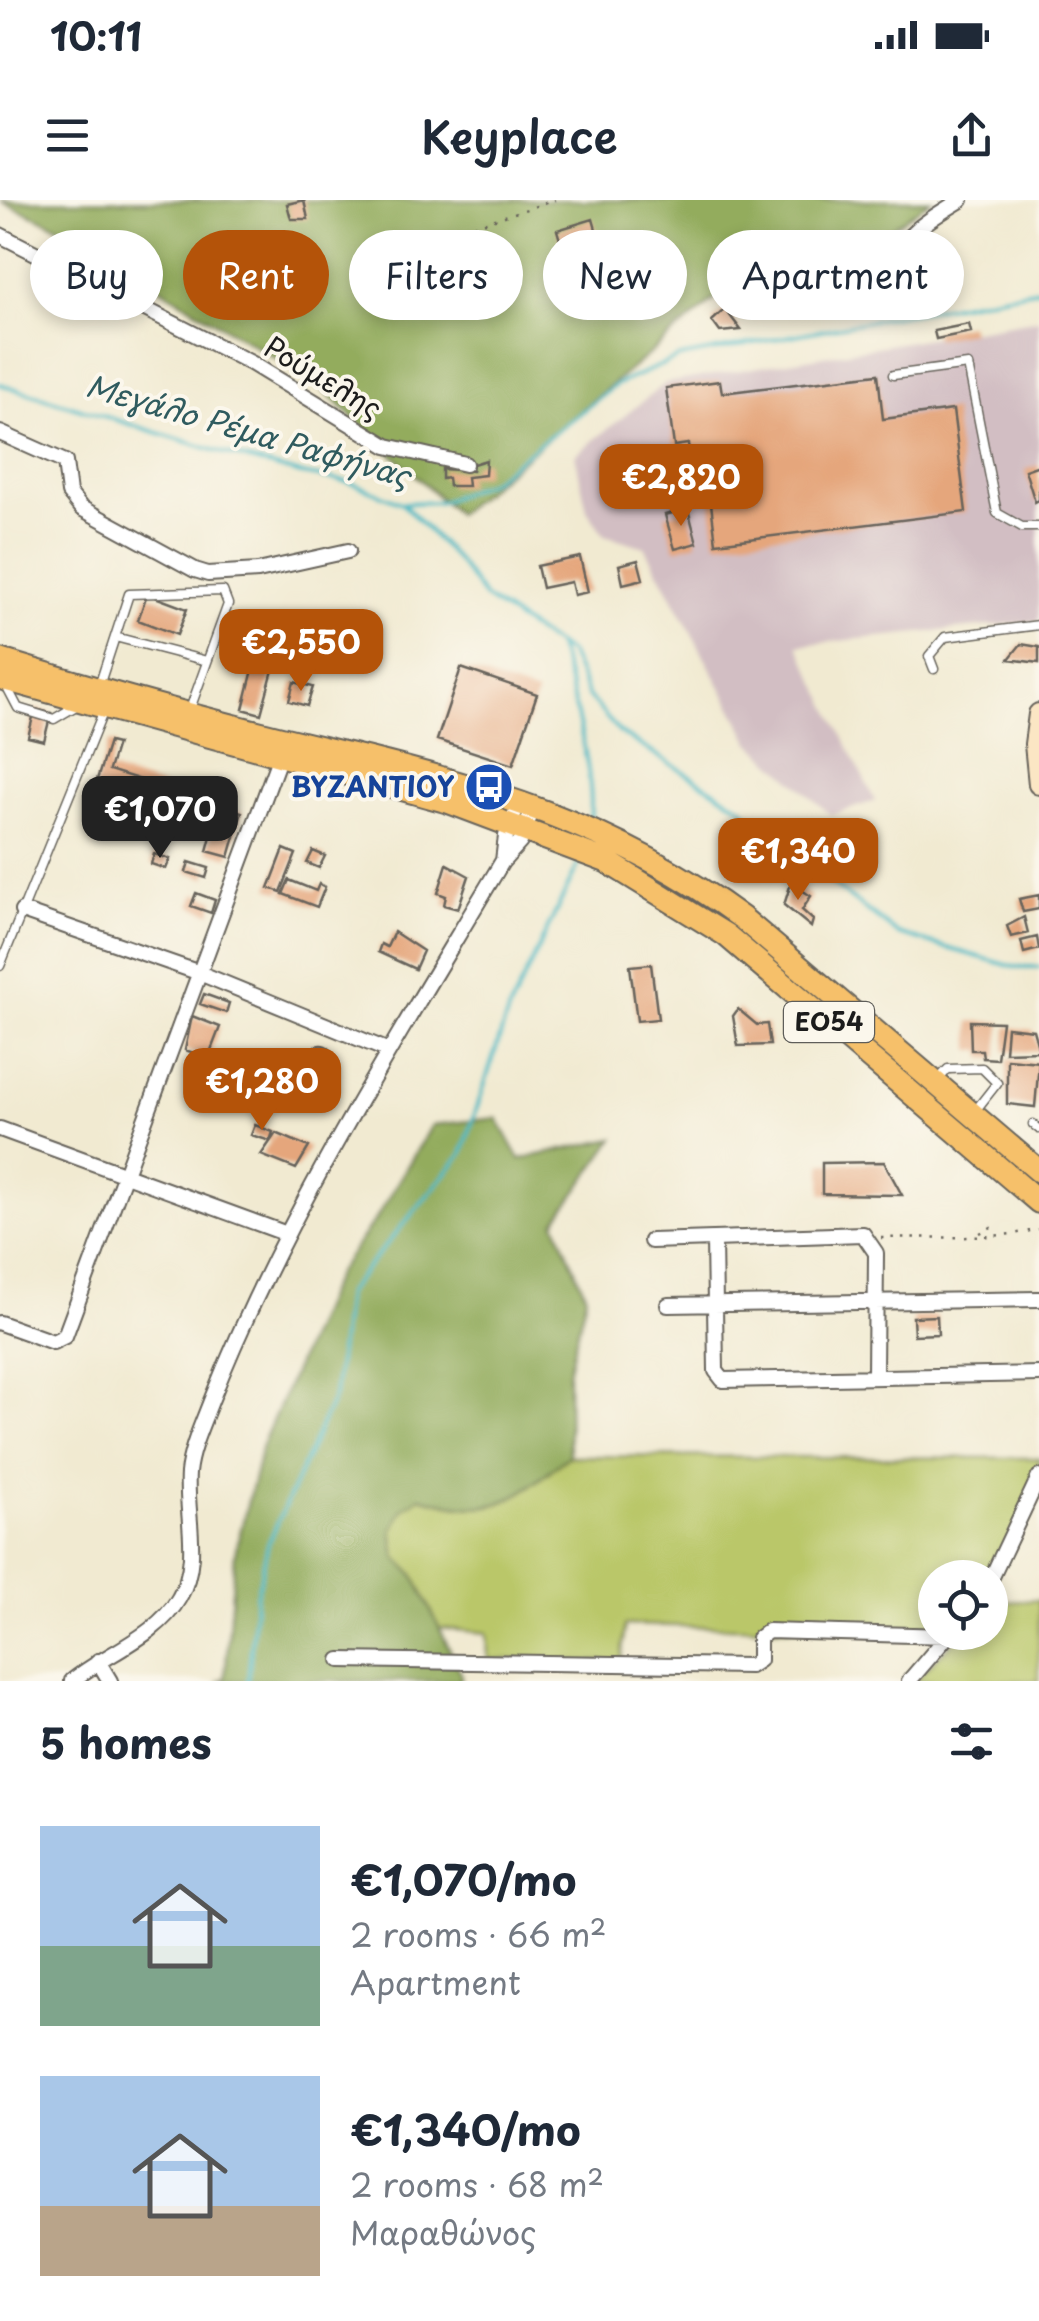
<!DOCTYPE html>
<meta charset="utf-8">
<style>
:root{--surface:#fff;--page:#f6f6f7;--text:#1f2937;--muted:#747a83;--accent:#b45309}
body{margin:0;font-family:"Playpen Sans",sans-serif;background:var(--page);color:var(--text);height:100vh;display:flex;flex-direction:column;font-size:38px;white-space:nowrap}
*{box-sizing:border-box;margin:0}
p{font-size:32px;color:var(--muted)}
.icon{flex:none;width:55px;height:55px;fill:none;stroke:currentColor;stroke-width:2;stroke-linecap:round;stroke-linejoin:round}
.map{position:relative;height:1481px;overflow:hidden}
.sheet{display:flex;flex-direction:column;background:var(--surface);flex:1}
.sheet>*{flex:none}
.top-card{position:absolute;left:30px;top:30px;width:980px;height:90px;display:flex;gap:20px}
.fabs{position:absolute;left:918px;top:1360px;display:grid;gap:20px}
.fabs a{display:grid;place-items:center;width:90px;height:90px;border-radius:50%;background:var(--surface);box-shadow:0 5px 15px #0003;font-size:50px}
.price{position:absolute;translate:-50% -85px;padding:0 22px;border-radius:20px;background:var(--accent);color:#fff;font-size:32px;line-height:65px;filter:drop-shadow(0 2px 5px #0008)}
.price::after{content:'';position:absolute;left:50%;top:60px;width:30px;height:22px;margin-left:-15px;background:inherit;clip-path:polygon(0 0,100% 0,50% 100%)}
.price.selected{background:#222;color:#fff}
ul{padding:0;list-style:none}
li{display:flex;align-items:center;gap:30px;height:250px;padding:0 40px}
li span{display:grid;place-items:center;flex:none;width:280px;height:200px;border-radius:0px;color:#555}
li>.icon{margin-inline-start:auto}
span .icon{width:120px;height:120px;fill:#fffc;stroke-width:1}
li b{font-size:42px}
h2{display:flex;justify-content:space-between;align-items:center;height:120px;padding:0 40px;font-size:42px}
.chip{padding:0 35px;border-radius:45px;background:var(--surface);box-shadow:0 5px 15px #0003;font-size:35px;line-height:90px}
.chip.selected{background:var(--accent);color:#fff}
.status{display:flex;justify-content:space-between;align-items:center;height:70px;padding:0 50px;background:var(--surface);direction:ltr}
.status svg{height:28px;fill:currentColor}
header{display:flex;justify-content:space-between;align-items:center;height:130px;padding:0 40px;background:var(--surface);font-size:45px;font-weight:600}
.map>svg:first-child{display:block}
</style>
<div class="status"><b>10:11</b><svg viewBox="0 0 49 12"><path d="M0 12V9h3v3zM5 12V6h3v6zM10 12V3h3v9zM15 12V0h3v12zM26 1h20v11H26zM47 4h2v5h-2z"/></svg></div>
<header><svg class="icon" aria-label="menu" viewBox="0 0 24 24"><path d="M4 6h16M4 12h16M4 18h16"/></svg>Keyplace<svg class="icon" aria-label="share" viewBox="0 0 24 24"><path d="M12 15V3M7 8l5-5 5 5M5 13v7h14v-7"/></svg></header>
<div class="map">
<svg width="1039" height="1481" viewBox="0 0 1039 1481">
<rect width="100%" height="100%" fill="#fbf7ec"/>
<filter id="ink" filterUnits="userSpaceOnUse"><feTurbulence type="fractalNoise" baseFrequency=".01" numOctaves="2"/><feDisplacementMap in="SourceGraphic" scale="20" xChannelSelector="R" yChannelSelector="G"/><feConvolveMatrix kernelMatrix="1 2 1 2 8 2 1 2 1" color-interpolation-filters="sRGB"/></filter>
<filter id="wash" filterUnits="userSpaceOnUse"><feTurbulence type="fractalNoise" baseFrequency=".0048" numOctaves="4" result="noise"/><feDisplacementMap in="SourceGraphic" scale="40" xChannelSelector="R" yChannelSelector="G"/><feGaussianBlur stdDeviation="2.25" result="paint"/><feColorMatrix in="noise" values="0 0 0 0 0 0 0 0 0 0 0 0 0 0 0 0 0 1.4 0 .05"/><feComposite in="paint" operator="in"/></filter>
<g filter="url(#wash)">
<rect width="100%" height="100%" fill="#f1ead1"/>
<!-- industrial -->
<path fill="#d2bec3" d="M1039,119V421L798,445L875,601L831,615L751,543L645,347L604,335L587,310L575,255L666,183Z"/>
<!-- green -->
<path fill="#bac769" stroke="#6b7242" stroke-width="2.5" d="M569,1256L1039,1258C1037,1299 1007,1341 989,1377L935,1378V1431L625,1425L621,1462L488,1459L487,1433L439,1428L414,1375L396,1357L392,1331L403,1309L420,1297C500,1319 507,1303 569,1256Z
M1039,1400V1481H914L962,1433L990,1432V1403Z"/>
<!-- forest -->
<path fill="#93ac5d" stroke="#58643c" stroke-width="2.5" d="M931,0L876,39L763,59L457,314L316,183L60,27L0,1Z
M497,918L520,959L614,939L555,1022L586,1096L568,1173L569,1256C507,1303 500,1319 420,1297L403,1309L392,1331L396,1357L414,1375L461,1473V1481H220L225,1478L235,1353L262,1245L336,1074L377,1017L432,925Z"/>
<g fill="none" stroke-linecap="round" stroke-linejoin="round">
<!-- stream -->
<path stroke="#4bb9c4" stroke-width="4" d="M0,184L220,252L301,274L349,282L402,303L441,302L491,281L616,185L680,157L1039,89
M404,305L456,359L485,398L570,454L588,496L619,532L741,607L772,638L898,734L1014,767H1039
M557,445C571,485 596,580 590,620
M248,1481L256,1397L268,1344L334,1196L346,1093L462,954L508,812L581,659"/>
</g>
<g id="blocks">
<!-- building -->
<path fill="#e5a67c" d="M304,0L308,19H291L287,4Z
M593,19L601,47L565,57L557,30Z
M428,62L447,88L423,98L412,70Z
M401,98L406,109L391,114L387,103Z
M725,109L741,130L720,132L712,121Z
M969,124L971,132L936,139L934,131Z
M878,174L883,219L953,210L966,312L716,343L709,288L694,289L688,244L674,246L666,188L720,181L722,193Z
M486,260L485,275L467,277L468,286H449L448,278L442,279V269L472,271L473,264Z
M1039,265V300L1035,302L1025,270Z
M688,309L697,343L675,349L665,315Z
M580,357L588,392L574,395L571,382L542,388L537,366Z
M638,360L643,379L623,384L619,365Z
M147,394L187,409L177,435L138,420Z
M1021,444L1039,447V463L1009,459Z
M257,454L276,459L261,514L243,509Z
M461,468L537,494L513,565L437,540Z
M294,482L313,487L307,506L289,501Z
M35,509L51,513L44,541L28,537Z
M109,542L117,544L109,570L167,588L156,622L136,616L139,603L93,592Z
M183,594L242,612L229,657L207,651L214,625L184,616L186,612L179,609Z
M284,649L296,654L281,692L269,688Z
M313,651L325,656L319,668L307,663Z
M154,654L170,659L166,669L151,664Z
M189,662L209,668L206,678L186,672Z
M447,664L469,676L458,709L444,705L446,696L438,693Z
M289,680L316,691L319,684L325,687L317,707L283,694Z
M791,683L811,696L802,710L813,720L811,727L784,705Z
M196,693L215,700L211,713L191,706Z
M1039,695V709L1023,712L1019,699Z
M1024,717L1028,733L1011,737L1007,726Z
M394,732L423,751L415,769L378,752L381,744L387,747Z
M1037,737L1039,749L1024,753L1021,741Z
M651,764L658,819L637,821L630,766Z
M204,794L229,803L226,813L200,804Z
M738,809L757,825L767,824L770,845L738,846L733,816Z
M192,816L220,827L208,858L185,850Z
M970,821L1002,822L997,859L983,858L982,850H971Z
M1007,827L1033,830L1039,851L1005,852Z
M309 857a12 12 0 1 1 24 0a12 12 0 1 1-24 0Z
M1007,859L1039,862L1035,907L1007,904Z
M255,925L273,932L270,941L251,935Z
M276,933L309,947L296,969L261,955Z
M884,962L902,995L822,994V963Z
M937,1116L938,1134L914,1135L913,1117Z"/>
</g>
</g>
<g filter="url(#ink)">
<use href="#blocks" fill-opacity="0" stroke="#67645b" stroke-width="2.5"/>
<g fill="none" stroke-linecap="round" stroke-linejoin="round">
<!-- lane casing -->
<g stroke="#67645b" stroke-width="11">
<path id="lane" d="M893,175L968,165L997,313L1022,327H1039
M115,437L207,461
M934,469L929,456L945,437L1039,425
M99,486L129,394L223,391L228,404L189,512
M7,487L18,508L54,519L76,506
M0,766L104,510
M937,881L948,869L982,868L997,883L975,911
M1033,924L1039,929"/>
</g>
<!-- street casing -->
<g stroke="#67645b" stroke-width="18">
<path id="street" d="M0,35L251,163L387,246L465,264
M888,66C904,34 931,18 961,0
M0,233L65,262L69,293L81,308L195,370L208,374L258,371L348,351
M503,661L506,636L520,601
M22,711L197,772L389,851
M0,929L287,1034
M714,1040L716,1171L723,1180L1039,1174
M651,1041L863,1034L876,1053L875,1176
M668,1105L1039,1099
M0,1123L53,1142L65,1136L281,553
M990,1381L1039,1277
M340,1460L750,1466L759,1460V1438L768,1431L948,1436
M98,1461L110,1481
M72,1481C105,1454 158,1436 179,1398C202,1359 185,1316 188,1273C190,1250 203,1222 211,1201C286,1011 398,837 502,662L520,642L534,606
M909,1481L951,1432"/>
</g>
<!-- secondary casing -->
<g stroke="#67645b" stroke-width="24">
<path id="secondary" d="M1039,514L1035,544L1039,584"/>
</g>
<!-- primary casing -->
<g stroke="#67645b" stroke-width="26">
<path id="primary" d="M0,460C108,493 220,524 331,550C479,584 618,626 742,718L1039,971
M0,478L449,602L606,661L726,735L1039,1002"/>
</g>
<!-- path -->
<path stroke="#67645b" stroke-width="2.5" stroke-dasharray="2.5 8" stroke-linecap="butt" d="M404,48L555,0
M800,63L882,47
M980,1033L997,1024
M881,1038C933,1036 989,1041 1039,1029"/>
<!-- lane -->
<use href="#lane" stroke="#fff" stroke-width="8"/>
<!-- street -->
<use href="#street" stroke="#fff" stroke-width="14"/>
<!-- secondary -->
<use href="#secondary" stroke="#fbe6c4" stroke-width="20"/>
<!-- primary -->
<use href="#primary" stroke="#f6c06b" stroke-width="22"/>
</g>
</g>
<!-- icons -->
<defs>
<g id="bus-disc" transform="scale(2.5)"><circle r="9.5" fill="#1a4fb4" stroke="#fbf7ec"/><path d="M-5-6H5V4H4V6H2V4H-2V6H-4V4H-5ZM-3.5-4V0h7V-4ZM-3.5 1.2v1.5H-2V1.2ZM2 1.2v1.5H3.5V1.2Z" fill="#fff"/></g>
</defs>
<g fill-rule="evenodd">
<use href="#bus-disc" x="489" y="587"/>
</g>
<g text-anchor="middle" stroke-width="8" stroke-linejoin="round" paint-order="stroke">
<!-- shield labels -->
<rect fill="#fbf7ec" stroke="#5f5e5a" stroke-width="2.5" x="784" y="802" width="90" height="40" rx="8"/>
<g font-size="25" font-weight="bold" fill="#1c1c1c">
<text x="829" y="831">ΕΟ54</text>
</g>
<!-- street labels -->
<g font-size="28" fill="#1c1c1c" stroke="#fbf7ec">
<text transform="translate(323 178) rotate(31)" y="10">Ρούμελης</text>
</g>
<!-- transit labels -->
<g font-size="28" font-weight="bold" fill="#164399" stroke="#fbf7ec" text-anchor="end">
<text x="454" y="597">ΒΥΖΑΝΤΙΟΥ</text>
</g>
<!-- water labels -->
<g font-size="30" font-style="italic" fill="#2f5b5f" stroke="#fbf7ec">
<text transform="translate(248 232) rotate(16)" y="10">Μεγάλο Ρέμα Ραφήνας</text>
</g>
</g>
</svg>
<div class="fabs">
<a><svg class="icon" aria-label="locate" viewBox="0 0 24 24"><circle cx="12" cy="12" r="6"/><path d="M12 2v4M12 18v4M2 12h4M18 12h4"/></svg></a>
</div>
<b class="price" style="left:681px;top:329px">€2,820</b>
<b class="price" style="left:301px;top:494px">€2,550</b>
<b class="price selected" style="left:160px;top:661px">€1,070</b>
<b class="price" style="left:798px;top:703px">€1,340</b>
<b class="price" style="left:262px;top:933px">€1,280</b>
<div class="top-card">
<a class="chip">Buy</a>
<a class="chip selected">Rent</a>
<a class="chip">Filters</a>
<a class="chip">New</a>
<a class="chip">Apartment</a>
</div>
</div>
<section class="sheet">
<h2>5 homes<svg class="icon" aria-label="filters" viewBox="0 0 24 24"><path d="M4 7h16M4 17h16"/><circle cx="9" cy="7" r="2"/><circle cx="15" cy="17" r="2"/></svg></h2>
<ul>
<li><span style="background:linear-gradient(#a9c7e8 60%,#7fa58c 0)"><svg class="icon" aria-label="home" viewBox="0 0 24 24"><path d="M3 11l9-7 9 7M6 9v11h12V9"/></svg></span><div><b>€1,070/mo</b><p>2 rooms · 66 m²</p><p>Apartment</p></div></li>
<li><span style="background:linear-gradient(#a9c7e8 65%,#b9a48a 0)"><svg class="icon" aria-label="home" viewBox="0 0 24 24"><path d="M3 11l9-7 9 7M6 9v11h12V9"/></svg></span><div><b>€1,340/mo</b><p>2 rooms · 68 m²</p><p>Μαραθώνος</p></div></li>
</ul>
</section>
